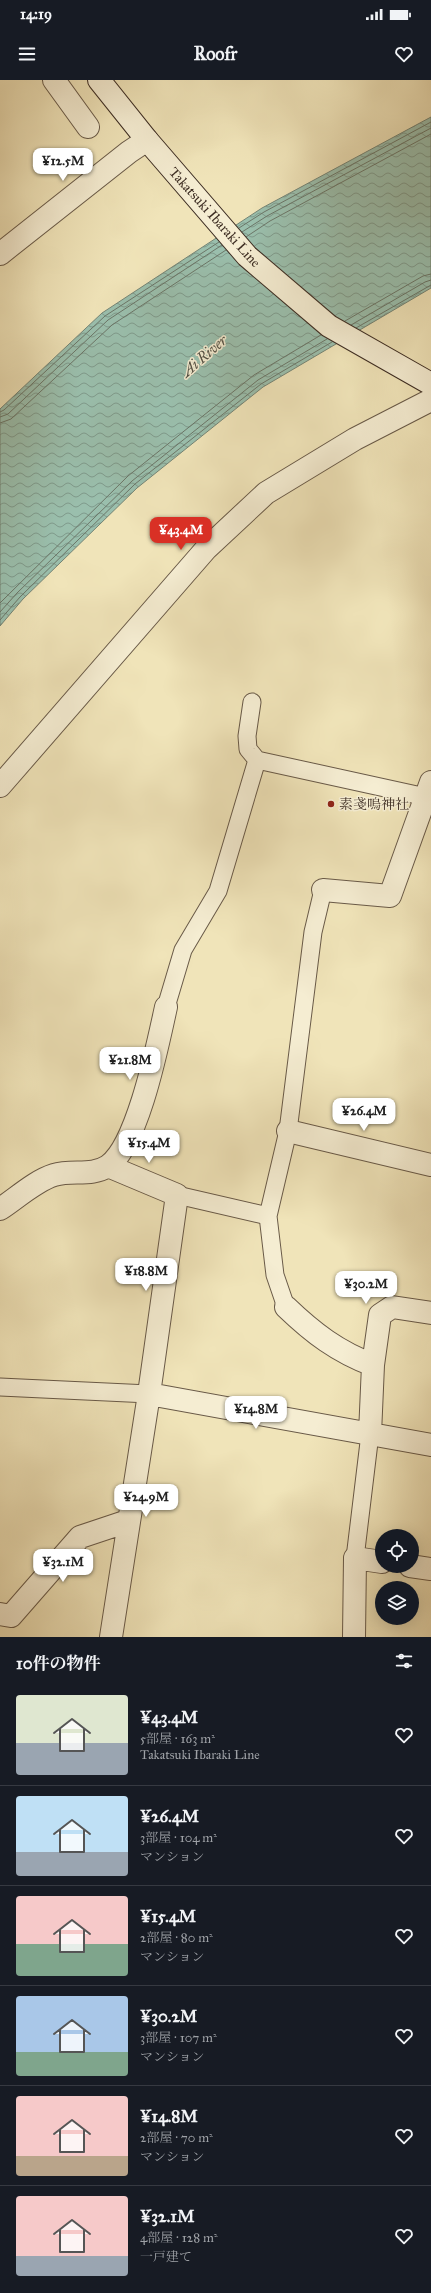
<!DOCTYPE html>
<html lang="ja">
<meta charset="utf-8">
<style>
:root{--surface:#171b24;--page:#20242c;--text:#f1f3f6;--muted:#9ea1a6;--line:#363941;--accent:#d93025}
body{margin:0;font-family:"IM FELL Great Primer","Noto Serif JP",serif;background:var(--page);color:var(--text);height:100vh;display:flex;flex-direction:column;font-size:15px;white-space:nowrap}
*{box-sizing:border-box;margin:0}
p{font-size:13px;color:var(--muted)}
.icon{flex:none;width:22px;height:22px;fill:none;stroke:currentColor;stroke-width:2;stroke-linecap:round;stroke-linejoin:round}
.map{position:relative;height:1557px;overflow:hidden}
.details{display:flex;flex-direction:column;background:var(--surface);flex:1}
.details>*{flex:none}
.controls{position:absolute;left:375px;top:1449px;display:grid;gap:8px}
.controls a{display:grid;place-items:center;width:44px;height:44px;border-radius:50%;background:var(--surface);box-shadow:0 4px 16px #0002;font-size:20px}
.price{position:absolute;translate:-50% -34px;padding:0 9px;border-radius:8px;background:#fff;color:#222;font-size:13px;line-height:26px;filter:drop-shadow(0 1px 2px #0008)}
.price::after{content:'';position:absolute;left:50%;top:24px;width:12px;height:9px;margin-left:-6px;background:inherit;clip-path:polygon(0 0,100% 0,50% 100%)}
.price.on{background:var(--accent);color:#fff}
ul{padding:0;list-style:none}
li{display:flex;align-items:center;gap:12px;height:100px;padding:0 16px}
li+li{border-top:1px solid var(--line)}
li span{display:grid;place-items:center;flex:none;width:112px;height:80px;border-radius:4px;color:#555}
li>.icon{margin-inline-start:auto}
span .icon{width:48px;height:48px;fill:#fffc;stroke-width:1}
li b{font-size:17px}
h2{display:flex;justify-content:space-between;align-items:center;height:48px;padding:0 16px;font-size:17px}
.status{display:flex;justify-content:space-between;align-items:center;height:28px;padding:0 20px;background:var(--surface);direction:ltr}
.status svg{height:11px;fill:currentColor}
header{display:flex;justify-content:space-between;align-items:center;height:52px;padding:0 16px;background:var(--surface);font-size:18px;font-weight:700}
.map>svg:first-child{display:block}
</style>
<div class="status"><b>14:19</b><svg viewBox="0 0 49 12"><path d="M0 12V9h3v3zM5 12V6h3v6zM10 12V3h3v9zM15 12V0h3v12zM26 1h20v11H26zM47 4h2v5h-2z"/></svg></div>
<header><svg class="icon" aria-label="menu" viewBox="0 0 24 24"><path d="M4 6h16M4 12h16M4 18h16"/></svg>Roofr<svg class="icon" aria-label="heart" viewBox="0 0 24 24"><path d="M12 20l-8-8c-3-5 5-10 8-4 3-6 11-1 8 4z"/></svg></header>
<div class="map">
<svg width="431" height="1557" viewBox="0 0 431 1557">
<defs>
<pattern id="water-waves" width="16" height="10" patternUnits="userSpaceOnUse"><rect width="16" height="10" fill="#9abfad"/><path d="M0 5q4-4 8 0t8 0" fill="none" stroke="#7f9b8c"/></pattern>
</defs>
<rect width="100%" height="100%" fill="#f0e4b9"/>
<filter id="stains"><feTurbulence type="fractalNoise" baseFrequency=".005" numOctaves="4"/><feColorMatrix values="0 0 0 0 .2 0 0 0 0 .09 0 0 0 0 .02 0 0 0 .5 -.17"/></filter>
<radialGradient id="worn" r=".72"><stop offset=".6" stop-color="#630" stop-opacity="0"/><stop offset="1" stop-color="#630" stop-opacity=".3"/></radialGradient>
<!-- water -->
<path fill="url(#water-waves)" stroke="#748475" d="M431,37V208L263,307L137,408L23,519L0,546V329L102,233L262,128Z"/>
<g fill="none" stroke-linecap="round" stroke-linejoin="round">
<!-- shore -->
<path stroke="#6b7668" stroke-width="1" d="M239,148L264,132L431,42
M242,152L267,136L431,48
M246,157L270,141L431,54
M345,241L423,196L431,194
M351,245L425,202L431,200
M356,248L431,205
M0,332L4,330L105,236L219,162
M0,337L8,334L108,240L222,165
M0,343L11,339L112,245L226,170
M0,523L128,396L254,295L321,255
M0,532L17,513L132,401L258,300L327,259
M0,540L20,517L135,404L261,304L332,262"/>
<!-- service casing -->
<g stroke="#695a48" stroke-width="19">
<path id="service" d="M252,622L247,656L248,669L257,680
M166,927L183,870L218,811L257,680L426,717
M177,1115L268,1136L288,1051L313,852L323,810
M268,1136L275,1195L286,1227
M0,1307L149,1314
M355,1478L370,1354"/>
</g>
<!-- minor casing -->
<g stroke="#695a48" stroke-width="24">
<path id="minor" d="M54,0L88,47
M0,174L129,72L147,60
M0,706L206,469L266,413L355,359L431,320
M323,810L390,816L431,702
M288,1051L431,1085
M108,1086L177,1115L149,1314L111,1557
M0,1129C17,1118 35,1101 54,1095C72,1089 91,1097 108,1086C138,1065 158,963 166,927
M286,1227C313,1253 338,1272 373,1285L370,1354
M373,1285L380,1235L392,1227L431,1233
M149,1314L431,1365
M410,1486L431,1489
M0,1534L11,1536L80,1457L128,1441
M354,1557L355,1478L382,1482"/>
</g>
<!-- secondary casing -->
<g stroke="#3c2c22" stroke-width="24">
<path id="secondary" d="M99,0L147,60L247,176L329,246L431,304"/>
</g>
<!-- service -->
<use href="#service" stroke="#f5edd2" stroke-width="17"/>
<!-- minor -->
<use href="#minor" stroke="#f5edd2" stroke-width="22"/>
<!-- secondary -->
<use href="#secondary" stroke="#f5edd2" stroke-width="22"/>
</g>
<!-- markers -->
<circle fill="#8f2418" stroke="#f5edd2" stroke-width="1.5" cx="331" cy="724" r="4"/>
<g text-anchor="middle" stroke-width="3" stroke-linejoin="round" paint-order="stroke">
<!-- street labels -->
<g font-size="14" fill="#3c2c22" stroke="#f5edd2">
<text transform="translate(215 137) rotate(48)" y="5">Takatsuki Ibaraki Line</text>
</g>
<!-- poi labels -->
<g font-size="14" fill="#3c2c22" stroke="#f5edd2" text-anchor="start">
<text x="339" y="729">素戔嗚神社</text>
</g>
<!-- water labels -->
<g font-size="15" font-style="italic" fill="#545145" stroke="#f5edd2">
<text transform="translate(204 276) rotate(-41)" y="5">Ai River</text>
</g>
</g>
<rect width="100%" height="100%" filter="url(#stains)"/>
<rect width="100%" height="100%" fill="url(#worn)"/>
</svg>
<div class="controls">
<a><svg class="icon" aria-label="locate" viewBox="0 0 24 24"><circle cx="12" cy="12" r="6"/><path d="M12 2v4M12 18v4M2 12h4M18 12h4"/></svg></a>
<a><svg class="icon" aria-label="layers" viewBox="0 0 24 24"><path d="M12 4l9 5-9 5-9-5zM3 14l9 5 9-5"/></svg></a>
</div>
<b class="price" style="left:63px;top:102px">¥12.5M</b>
<b class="price on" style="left:181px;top:471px">¥43.4M</b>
<b class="price" style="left:130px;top:1001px">¥21.8M</b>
<b class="price" style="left:364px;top:1052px">¥26.4M</b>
<b class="price" style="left:149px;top:1084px">¥15.4M</b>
<b class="price" style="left:146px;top:1212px">¥18.8M</b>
<b class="price" style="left:366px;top:1225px">¥30.2M</b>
<b class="price" style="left:256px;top:1350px">¥14.8M</b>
<b class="price" style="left:146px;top:1438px">¥24.9M</b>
<b class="price" style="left:63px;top:1503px">¥32.1M</b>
</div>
<section class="details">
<h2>10件の物件<svg class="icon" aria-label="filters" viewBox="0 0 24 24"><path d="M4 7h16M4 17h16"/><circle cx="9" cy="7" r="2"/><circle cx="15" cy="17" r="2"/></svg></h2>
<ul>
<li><span style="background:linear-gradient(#dfe7d0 60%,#9aa5b1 0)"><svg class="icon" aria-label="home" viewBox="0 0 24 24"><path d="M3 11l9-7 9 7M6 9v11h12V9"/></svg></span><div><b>¥43.4M</b><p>5部屋 · 163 m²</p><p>Takatsuki Ibaraki Line</p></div><svg class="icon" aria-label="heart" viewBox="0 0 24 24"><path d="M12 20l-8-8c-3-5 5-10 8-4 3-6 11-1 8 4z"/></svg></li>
<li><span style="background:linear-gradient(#bfe0f5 70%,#9aa5b1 0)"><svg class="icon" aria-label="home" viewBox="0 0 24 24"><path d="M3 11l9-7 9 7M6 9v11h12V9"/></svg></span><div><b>¥26.4M</b><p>3部屋 · 104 m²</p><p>マンション</p></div><svg class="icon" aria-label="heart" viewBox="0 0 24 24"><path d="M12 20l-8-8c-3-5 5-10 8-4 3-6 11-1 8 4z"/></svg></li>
<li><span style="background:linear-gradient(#f6c9c9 60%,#7fa58c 0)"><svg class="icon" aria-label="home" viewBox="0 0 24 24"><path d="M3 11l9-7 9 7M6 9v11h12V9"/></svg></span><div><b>¥15.4M</b><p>2部屋 · 80 m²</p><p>マンション</p></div><svg class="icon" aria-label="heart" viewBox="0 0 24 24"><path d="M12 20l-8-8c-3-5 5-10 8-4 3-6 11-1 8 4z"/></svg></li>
<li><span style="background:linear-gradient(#a9c7e8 70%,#7fa58c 0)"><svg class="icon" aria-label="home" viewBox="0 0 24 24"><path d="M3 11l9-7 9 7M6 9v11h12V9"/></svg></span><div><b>¥30.2M</b><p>3部屋 · 107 m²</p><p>マンション</p></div><svg class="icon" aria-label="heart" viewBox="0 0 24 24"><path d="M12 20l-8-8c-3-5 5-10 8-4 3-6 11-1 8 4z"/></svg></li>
<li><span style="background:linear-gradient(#f6c9c9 75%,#b9a48a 0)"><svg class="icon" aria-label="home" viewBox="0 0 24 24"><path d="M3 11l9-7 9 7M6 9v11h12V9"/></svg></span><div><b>¥14.8M</b><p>2部屋 · 70 m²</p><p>マンション</p></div><svg class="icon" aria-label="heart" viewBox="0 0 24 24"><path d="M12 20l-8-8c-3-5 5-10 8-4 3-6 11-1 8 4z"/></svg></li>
<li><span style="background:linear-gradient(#f6c9c9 75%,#9aa5b1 0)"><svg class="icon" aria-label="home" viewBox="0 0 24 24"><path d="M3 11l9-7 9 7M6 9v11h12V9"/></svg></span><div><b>¥32.1M</b><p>4部屋 · 128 m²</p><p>一戸建て</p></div><svg class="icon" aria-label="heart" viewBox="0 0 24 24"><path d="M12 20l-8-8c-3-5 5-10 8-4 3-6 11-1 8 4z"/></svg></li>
</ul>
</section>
